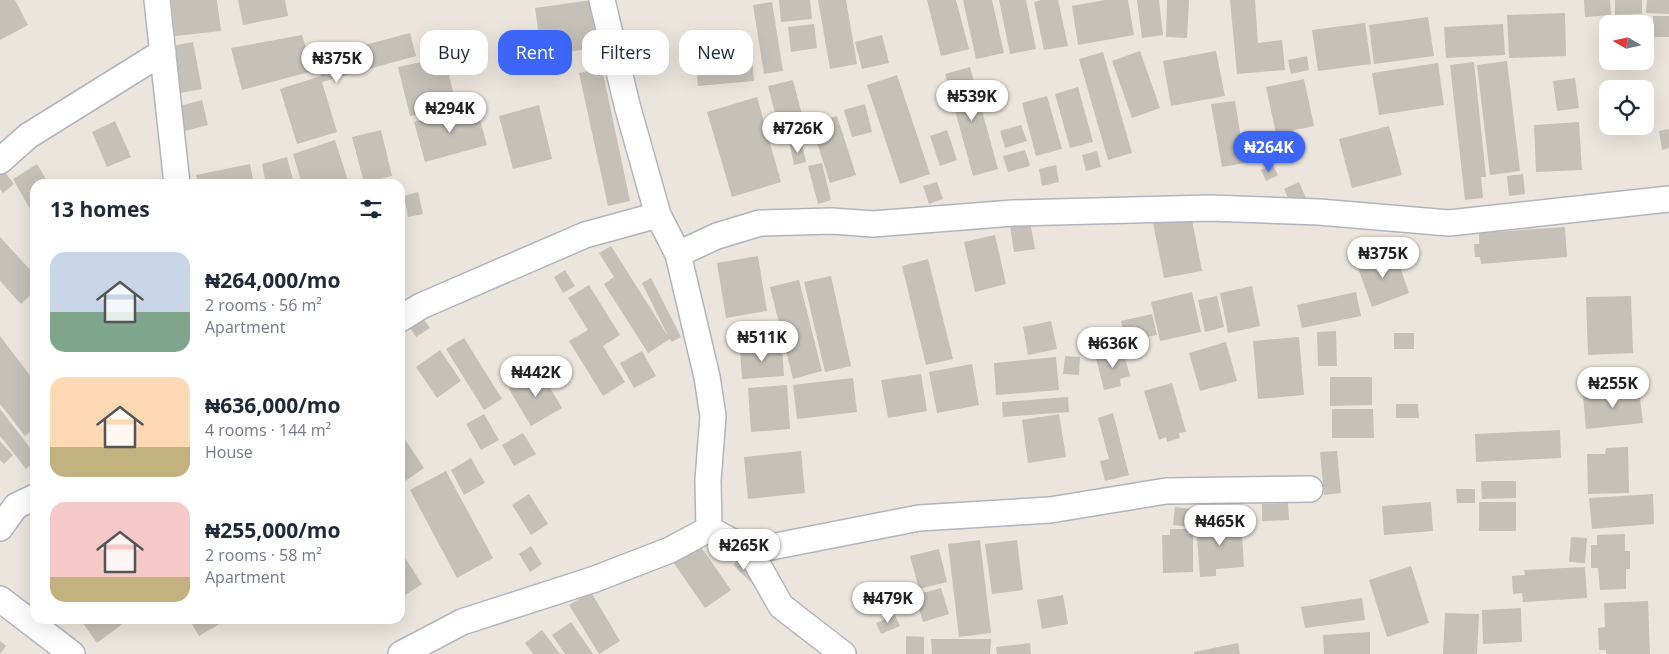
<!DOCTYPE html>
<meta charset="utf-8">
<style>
:root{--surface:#fff;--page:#f2f2f3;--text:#1f2937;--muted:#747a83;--accent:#3d66f9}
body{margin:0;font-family:"Open Sans",sans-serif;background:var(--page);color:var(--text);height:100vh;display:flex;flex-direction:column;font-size:19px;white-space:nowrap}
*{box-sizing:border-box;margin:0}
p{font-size:16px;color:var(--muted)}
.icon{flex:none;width:28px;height:28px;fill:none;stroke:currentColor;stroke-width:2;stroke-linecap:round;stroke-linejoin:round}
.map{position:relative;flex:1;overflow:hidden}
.panel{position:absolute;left:30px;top:179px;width:375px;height:445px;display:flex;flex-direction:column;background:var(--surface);border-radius:15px;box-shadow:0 5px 20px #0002}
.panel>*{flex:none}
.banner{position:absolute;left:420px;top:30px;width:475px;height:45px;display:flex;gap:10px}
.needle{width:32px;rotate:279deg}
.fabs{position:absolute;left:1599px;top:15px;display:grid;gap:10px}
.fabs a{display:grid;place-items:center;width:55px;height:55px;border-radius:10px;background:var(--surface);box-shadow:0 5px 20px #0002;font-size:25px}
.price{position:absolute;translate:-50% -42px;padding:0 11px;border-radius:18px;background:#fff;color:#222;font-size:16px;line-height:32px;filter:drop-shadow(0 1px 2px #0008)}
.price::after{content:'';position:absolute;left:50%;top:30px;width:15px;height:11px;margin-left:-8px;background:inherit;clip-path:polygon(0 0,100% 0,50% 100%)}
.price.current{background:var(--accent);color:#fff}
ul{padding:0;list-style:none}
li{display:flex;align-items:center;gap:15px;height:125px;padding:0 20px}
li span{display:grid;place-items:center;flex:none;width:140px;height:100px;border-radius:15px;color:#555}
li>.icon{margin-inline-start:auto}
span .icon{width:60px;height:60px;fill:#fffc;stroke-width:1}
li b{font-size:21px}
h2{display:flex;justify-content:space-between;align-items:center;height:60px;padding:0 20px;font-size:21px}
.tag{padding:0 18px;border-radius:15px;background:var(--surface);box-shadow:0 5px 20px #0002;font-size:18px;line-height:45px}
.tag.current{background:var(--accent);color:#fff}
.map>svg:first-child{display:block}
</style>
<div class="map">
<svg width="1669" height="654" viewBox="0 0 1669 654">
<rect width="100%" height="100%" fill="#ece5dd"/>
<!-- building -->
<path fill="#c5c0b8" d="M0,0H15L28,25L0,40Z
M171,0H217L221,31L175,36Z
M238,0H285L288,16L243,25Z
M592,0L599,47L542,56L535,8Z
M779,0H810L812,19L781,22Z
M818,0H846L857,64L830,69Z
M927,0H956L969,49L941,56Z
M963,0H992L1004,53L976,59Z
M999,0H1026L1036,49L1010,54Z
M1041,0H1058L1068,46L1044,50L1034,2Z
M1105,0H1128L1134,35L1078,45L1072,6Z
M1137,0H1159L1163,35L1142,38Z
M1167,0H1189L1187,38L1166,37Z
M1230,0H1255L1258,43L1282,40L1285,70L1237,74Z
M1584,0H1610L1611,15L1585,17Z
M1615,0H1642V14L1615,15Z
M1647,0H1669V14L1646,13Z
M772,2L783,71L764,74L753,5Z
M1565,13L1566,56L1509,58L1507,15Z
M1653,16H1669V37H1653Z
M1428,17L1434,56L1374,64L1369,25Z
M1365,23L1371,64L1318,71L1312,30Z
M814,24L817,48L791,52L788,27Z
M1503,24L1505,55L1446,58L1444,27Z
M410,33L416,56L322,82L337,132L297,144L280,89L321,76L316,58Z
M302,35L313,71L242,90L231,48Z
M882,35L889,63L862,69L855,42Z
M193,42L202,89L180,93L172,46Z
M751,44L754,81L698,86L694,48Z
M1140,51L1160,108L1132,118L1112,61Z
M1216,51L1225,96L1171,106L1163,61Z
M1103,52L1132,153L1108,160L1079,59Z
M1307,56L1309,70L1291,74L1288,60Z
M445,57L456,105L410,116L398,67Z
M1507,61L1520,171L1490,175L1477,65Z
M1474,62L1486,177H1481L1483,198L1465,200L1450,65Z
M1438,63L1444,105L1379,115L1372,73Z
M970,67L998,169L973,176L945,74Z
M602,68L630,201L608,206L579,73Z
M897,75L930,174L900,184L867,85Z
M1575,78L1579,108L1557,111L1553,81Z
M1304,79L1314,126L1276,134L1266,87Z
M793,80L802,115L777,121L768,86Z
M1078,87L1093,142L1070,148L1055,94Z
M1047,96L1062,149L1036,156L1022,103Z
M757,97L781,182L732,197L707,112Z
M202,100L208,125L185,131L180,106Z
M1235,101L1245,163L1222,167L1211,104Z
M865,104L872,132L852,137L844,110Z
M476,105L487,145L425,162L414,122Z
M539,105L552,159L513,169L499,116Z
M837,116L856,175L830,183L811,124Z
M115,121L131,157L107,167L92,132Z
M1579,122L1582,170L1536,172L1534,125Z
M1021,125L1027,141L1005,148L1000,131Z
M1389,126L1402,175L1352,188L1339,139Z
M1669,129V148L1662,150L1659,131Z
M381,130L392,176L364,183L352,137Z
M947,130L957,160L940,166L930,136Z
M1260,131L1269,155L1253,161L1244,136Z
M335,140L349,184H302L293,154Z
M802,143L806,162L794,165L790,145Z
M1025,150L1030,166L1008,172L1003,156Z
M1097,151L1101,167L1086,171L1082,155Z
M287,157L294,184H266L262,164Z
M822,163L831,200L818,204L808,166Z
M37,164L49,184H35V218L13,179Z
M250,164L254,184H198L196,175Z
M1056,165L1059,182L1042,186L1039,169Z
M1273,165L1278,175L1266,181L1261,170Z
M3,170L14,184L3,193L0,189V172Z
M1523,174L1525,194L1509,196L1507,176Z
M937,182L943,199L929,204L923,186Z
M1299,182L1308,203L1293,209L1284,189Z
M418,192L423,214L408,217L404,196Z
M1191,215L1202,271L1164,278L1153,223Z
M1030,221L1035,249L1014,252L1010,225Z
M1565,227L1567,257L1481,264L1480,257H1475L1474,244H1479V233Z
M995,235L1006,284L975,292L964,242Z
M0,237L35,275V291L21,304L0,281Z
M611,246L668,336L642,283L651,278L681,337L672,342L670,339L648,353L604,284L614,277L599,253Z
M1385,250L1387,258L1396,255L1409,293L1372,307L1358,268L1369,264L1367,257Z
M758,256L767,311L726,318L717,263Z
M928,259L953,359L926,365L902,266Z
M565,270L575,286L563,293L554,277Z
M831,276L851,366L825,372L804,282Z
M799,280L822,371L793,379L770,287Z
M589,285L620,335L603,346L625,382L603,396L569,341L588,330L568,298Z
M1252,286L1260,326L1228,333L1220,293Z
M1192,292L1201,332L1160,341L1151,302Z
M1356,292L1361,316L1302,328L1297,305Z
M1217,296L1224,327L1205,332L1198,300Z
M1631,296L1633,353L1588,355L1586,297Z
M418,311L430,328L416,337L405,320Z
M1152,314L1157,335L1126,341L1121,321Z
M1051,321L1057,349L1028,355L1023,327Z
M1336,331L1337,366H1318L1317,332Z
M1394,333H1414V349H1394Z
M0,336L35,382V428L25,436L0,404Z
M1299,337L1304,395L1258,399L1253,341Z
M464,338L502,399L484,410L446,349Z
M1226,342L1237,381L1200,391L1189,353Z
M782,347L784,376L742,379L740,350Z
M440,350L461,381L437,398L416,367Z
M1123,350L1130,376L1120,379L1121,386L1104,390L1096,358Z
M642,351L656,376L634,388L620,363Z
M1065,356L1080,357L1079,375L1063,374Z
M1056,357L1059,390L996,395L994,363Z
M972,364L979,405L937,413L929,372Z
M540,371L562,408L531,426L509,389Z
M921,374L927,411L888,418L881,380Z
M1330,377H1372V405L1330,406Z
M853,378L857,412L797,419L793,385Z
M1172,383L1186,432L1179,433L1180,438L1167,442L1166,437L1159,440L1144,391Z
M787,385L790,429L751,432L748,388Z
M1639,389L1643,423L1586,429L1583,396Z
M1068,397L1069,412L1003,417L1002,402Z
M1396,404H1418L1419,418H1396Z
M0,409L35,454V462L26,469L0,436Z
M1332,409H1373L1374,438H1332Z
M1113,413L1129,475L1105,481L1100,461L1109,459L1098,418Z
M484,414L499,440L481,450L466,424Z
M1059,414L1066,457L1028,463L1022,420Z
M1560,430L1561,458L1476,462L1475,434Z
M400,432L424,468L401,484L400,483Z
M523,433L536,454L514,466L502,445Z
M0,441L13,455L4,464L0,460Z
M1628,447L1629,493L1588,494L1587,454H1605L1606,448Z
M801,451L805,493L748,499L744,457Z
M1337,451L1341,493L1324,495L1320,452Z
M471,458L485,483L464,495L451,470Z
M446,471L493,558L457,578L410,490Z
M1481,481H1516V498L1482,499Z
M1456,489H1475V503H1457Z
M529,494L548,524L531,535L512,505Z
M1653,494L1654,524L1592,529L1589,498Z
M1431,502L1433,531L1384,535L1382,506Z
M1479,502H1516V531H1479Z
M1288,503L1289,520L1262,521V504Z
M1175,507L1192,509L1190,527L1173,525Z
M1241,520L1244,567L1216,569V576L1200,577L1196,524Z
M1170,529H1188V534H1193V572L1163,573L1162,535H1170Z
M1625,534V551H1630V569H1626V589L1600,590L1598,568H1591V545H1597V535Z
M1571,537L1587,538L1585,563L1569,562Z
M980,540L991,633L959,637L948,544Z
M1017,540L1023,590L992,594L985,544Z
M699,544L731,590L705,608L673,562Z
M531,546L542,564L530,572L519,554Z
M939,549L947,582L919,589L910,556Z
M400,550L422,584L404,596L400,590Z
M740,557L760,591L733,565Z
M1411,566L1429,623L1387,637L1369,580Z
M1585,567L1587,598L1523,602L1522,593L1513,594L1512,576L1525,575L1524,570Z
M941,588L949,614L923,622L915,595Z
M591,592L620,641L599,654L569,605Z
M1063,595L1068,624L1042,629L1037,600Z
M1362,598L1365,620L1305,628L1301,607Z
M1648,601L1650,654H1606V650H1599L1598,628L1605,627L1604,603Z
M1521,608L1522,642L1483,644L1482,610Z
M1445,613L1479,614L1477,654H1443Z
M895,615L900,626L881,634L876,623Z
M80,619H129L97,643Z
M189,619H228L199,636Z
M571,622L593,654H565L552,635Z
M542,630L560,654H533L525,643Z
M1370,632V654H1324L1323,635Z
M906,636L924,637V654H906Z
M931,639H991L990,654H932Z
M0,641L6,646L0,654Z
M1030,643L1031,654H997L996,647Z
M1238,643L1240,654H1194V652Z"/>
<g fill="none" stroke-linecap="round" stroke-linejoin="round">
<!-- street casing -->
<g stroke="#b1b4be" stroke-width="28">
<path id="street" d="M157,0L177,184
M602,0L627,105L658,215L678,254L707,377L713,416L708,480L709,529L750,551L781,606L843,654
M0,161L28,136L163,52
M678,254L717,236L760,223L832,221L873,224L1013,213L1210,208L1319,212L1449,223L1669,199
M400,319L421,306L585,235L658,215
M0,528L16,506L35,497
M750,551L919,518L1050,510L1166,491L1310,489
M0,599L72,654
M401,654L462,622L595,579L670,550L709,529"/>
</g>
<!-- street -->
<use href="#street" stroke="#fff" stroke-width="25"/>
</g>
</svg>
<div class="fabs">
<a><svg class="needle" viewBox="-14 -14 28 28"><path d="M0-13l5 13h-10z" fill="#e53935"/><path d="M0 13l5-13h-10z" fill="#747a83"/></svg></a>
<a><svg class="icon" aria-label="locate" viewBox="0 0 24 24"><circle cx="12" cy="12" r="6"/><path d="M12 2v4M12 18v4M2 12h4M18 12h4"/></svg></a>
</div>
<b class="price" style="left:337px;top:84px">₦375K</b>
<b class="price" style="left:972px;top:122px">₦539K</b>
<b class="price" style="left:450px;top:134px">₦294K</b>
<b class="price" style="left:798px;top:154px">₦726K</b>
<b class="price current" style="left:1269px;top:173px">₦264K</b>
<b class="price" style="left:1383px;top:279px">₦375K</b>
<b class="price" style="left:762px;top:363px">₦511K</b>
<b class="price" style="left:1113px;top:369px">₦636K</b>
<b class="price" style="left:536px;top:398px">₦442K</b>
<b class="price" style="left:1613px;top:409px">₦255K</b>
<b class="price" style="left:1220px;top:547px">₦465K</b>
<b class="price" style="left:744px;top:571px">₦265K</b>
<b class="price" style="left:888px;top:624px">₦479K</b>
<div class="banner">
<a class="tag">Buy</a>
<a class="tag current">Rent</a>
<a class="tag">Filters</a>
<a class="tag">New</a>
</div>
<section class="panel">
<h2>13 homes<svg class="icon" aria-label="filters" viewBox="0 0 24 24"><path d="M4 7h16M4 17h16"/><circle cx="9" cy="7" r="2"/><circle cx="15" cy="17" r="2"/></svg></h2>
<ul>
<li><span style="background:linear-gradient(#c9d6e8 60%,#7fa58c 0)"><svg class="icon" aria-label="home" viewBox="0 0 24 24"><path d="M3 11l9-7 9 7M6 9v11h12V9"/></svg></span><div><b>₦264,000/mo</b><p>2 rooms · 56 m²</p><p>Apartment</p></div></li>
<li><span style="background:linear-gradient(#ffd9b3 70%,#c2b280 0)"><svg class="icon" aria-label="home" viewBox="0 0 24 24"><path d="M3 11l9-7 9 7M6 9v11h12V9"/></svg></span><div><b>₦636,000/mo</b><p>4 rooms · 144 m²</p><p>House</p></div></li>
<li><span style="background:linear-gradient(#f6c9c9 75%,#c2b280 0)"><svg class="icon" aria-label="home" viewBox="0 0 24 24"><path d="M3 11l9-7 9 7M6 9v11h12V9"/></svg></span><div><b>₦255,000/mo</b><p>2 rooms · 58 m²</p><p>Apartment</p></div></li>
</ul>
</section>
</div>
